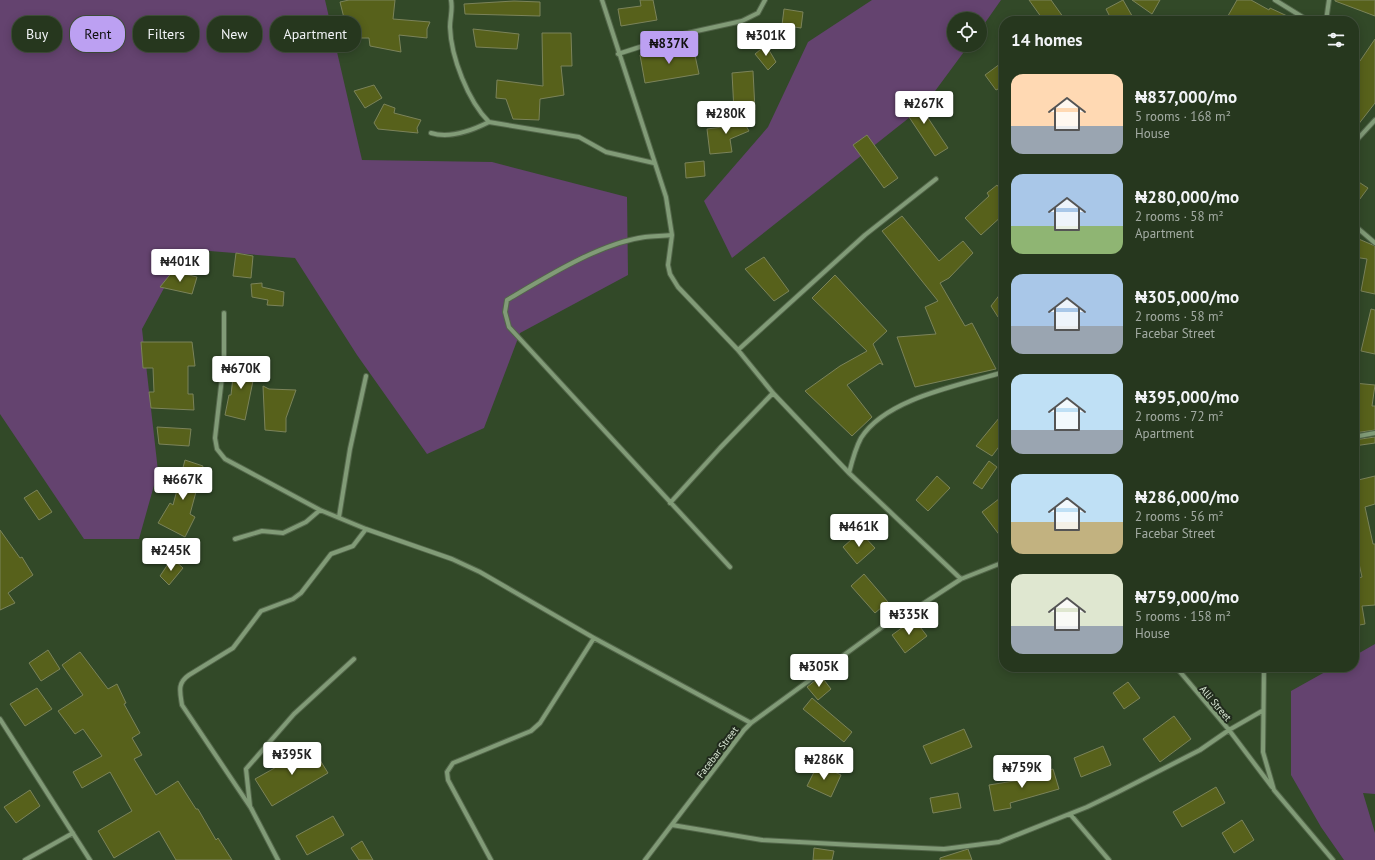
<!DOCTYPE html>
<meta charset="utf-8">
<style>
:root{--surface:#26371e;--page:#2e3f27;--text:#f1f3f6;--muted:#a4aca4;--line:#42513c;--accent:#bca0f2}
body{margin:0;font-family:"PT Sans",sans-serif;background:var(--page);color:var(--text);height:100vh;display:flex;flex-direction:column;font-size:15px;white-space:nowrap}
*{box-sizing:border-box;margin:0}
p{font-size:13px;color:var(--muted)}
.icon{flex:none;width:22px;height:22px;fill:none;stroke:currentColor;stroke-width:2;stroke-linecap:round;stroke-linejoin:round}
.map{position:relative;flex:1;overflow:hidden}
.side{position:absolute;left:999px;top:16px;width:360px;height:656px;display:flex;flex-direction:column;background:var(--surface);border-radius:16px;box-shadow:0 2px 10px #0003,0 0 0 1px var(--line)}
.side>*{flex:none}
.guide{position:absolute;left:12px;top:16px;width:380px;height:36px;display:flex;gap:8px}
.fabs{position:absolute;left:947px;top:12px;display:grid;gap:8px}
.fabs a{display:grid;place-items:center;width:40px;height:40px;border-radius:50%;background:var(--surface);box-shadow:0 2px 10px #0003,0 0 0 1px var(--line);font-size:20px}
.price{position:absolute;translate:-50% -34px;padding:0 9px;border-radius:4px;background:#fff;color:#222;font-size:13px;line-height:26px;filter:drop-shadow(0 1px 2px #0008)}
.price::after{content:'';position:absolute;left:50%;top:24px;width:12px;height:9px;margin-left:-6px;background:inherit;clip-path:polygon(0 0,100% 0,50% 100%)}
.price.active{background:var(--accent);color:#111}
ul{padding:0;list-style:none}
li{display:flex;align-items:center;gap:12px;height:100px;padding:0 12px}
li span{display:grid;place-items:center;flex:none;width:112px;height:80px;border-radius:12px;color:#555}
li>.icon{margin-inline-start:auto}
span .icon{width:48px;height:48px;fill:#fffc;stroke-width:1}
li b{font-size:17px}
h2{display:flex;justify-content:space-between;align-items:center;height:48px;padding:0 12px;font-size:17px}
.pill{padding:0 14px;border-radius:16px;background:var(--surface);box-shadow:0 2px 10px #0003,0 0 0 1px var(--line);font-size:14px;line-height:36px}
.pill.active{background:var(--accent);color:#111}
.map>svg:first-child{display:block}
</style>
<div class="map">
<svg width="1375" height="860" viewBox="0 0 1375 860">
<rect width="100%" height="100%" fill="#324928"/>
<!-- green -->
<path fill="#64436f" d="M0,0H325L362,160L492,162L627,197L628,275L520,333L484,428L427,454L357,355L295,258L185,249L142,329L158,471L139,539H84L0,414Z
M872,0H1001L980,30V19H954V45H969L924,106L732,258L704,201L768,127L808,42Z
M1375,644V794L1363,793L1375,833V860H1344L1321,827L1291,775V691L1334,667H1354V656Z"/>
<!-- building -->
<path fill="#57611b" stroke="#7b835a" d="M349,0H395L393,19L430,22L427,29V38L399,35L401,52L370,46L369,38H349L340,2Z
M640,0H653L657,20L621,26L618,9L641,6Z
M1029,0H1051L1066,21H1044Z
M1123,0L1135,21H1112L1106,9Z
M1132,0H1160L1152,14Z
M1237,0H1251L1269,10L1270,8L1298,21H1225Z
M1335,0H1375V16L1335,1Z
M514,1L540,2V16L465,14L464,4Z
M784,9L803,12L801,28L782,25Z
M473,29L519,34L517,49L476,47Z
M542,33H571L572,66H561L564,95L540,99L539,120L513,119L506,99L496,98L497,80L543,86Z
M1375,39V103L1354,130V57L1360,61Z
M766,45L776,62L768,70L755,54Z
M693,46L699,74L645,83L640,55Z
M1004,61V96L998,89L996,90L985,75Z
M753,71L755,110L734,111L732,73Z
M374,85L382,98L365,108L354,91Z
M912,94L948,148L935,156L899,102Z
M384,104L395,108L394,113L421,120L417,128L418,133L378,129L374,123Z
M739,113L749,131L730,139L732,152L710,154L707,129L730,126L727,117Z
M867,135L898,178L884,188L853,145Z
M704,161L705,176L686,178L685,163Z
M1354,179L1368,188L1354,207Z
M997,185L1004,194V214L981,235L965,218L989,196L987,193Z
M902,216L939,261L963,241L973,253L949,278L940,283L965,326L972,323L996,369L915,387L897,337L936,334L925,307L938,301L882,231Z
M1354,237L1375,246V294L1361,291L1367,259L1354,257Z
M236,253L253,256L251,278L233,276Z
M764,257L789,291L774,301L745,269Z
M173,271L197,277L192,294L160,287Z
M835,275L887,331L873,344L883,365L880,363L847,385L872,417L852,436L805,391L840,366L867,351L812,298Z
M262,283V287L284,292L283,306L267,305L268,300L252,297L251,284Z
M1004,289V311L998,317L991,306Z
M1371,309L1375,310V354L1361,351Z
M141,342H192L195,366H188V394H193L194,410L151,408L149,392H154L153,368H143Z
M235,359L256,366L245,420L225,415L229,395H231Z
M1354,383L1375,385L1372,406H1375V430L1354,433Z
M263,386L269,389L296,390L286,418V432L265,430Z
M1004,412V440L992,456L976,446Z
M157,427L191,429L189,446L159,444Z
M1375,437V443L1354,446V440Z
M185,460L203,466L190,514L195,517L185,537L158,523L170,503L173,505Z
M989,461L997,467L982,489L973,483Z
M937,476L950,488L928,511L916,500Z
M1375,476V504L1365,507L1373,544H1375V605L1362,606L1365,624L1354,626V579L1362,577L1354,541V481Z
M37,490L52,512L39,520L24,498Z
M1004,495V541L982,512Z
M0,530L20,558L22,557L33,575L8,593L15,603L0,610Z
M860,532L875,548L857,564L843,547Z
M172,558L183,568L169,585L160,576Z
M864,574L888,602L875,613L851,586Z
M914,619L927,636L905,653L892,635Z
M48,650L60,669L41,681L29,663Z
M80,652L108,689L117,684L126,703L124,704L140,733L132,738L142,755L134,759L156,795L178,781L196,809H198L216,840L218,838L232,860H176L159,831L114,858L98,831L132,811L110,772L82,788L73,772L102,756L83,729L75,734L58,711L83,695L62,665Z
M821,676L831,689L818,700L807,687Z
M1128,682L1140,698L1124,709L1113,693Z
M37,688L52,709L25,726L10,704Z
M812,698L852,732L844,742L803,709Z
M1174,716L1191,739L1160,762L1143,739Z
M964,729L972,747L931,764L923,746Z
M1103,746L1111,765L1081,777L1074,758Z
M312,747L328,773L272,806L255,779Z
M818,764L841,775L831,797L807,786Z
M1053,769L1059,789L1010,803L1011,808L994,811L989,785L1020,780V779Z
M1216,787L1225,803L1182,827L1173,812Z
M30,790L40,806L16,823L4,807Z
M958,793L961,808L933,813L930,798Z
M333,816L344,835L307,855L296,836Z
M1242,820L1254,840L1234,853L1222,833Z
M362,841L373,860H359L351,848Z
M814,848L834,851L832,860H813Z
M968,849L972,860H940V858Z"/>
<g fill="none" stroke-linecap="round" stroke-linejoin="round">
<!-- street casing -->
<g stroke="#53664a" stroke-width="6">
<path id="street" d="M451,0C453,10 450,17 450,27C451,57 468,101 489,122L579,137L606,152L654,163
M602,0L666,197L672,235L668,265L670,274L678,287L738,350L773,393L849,473L961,579
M1275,0L1309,21
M1326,21L1329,0
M618,54L674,36L742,21L758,13L765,0
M431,133C450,139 471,131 489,122
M1354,143L1375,120
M1354,225L1375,243
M672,235C663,236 654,236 645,237C600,243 546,277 507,300L505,312L509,327L730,567
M224,313V360L215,438L217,449L225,459L320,510L366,529L452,559L480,572L594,638L751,723
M738,350L865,235L936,179
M1354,437L1375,433
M849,473C852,461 855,449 861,438C886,398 961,385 1004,372
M670,503L720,448L773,393
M339,517L350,449L366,376
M235,539L262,531L283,533L306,522L320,510
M1176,667L1229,730L1272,787
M1264,667L1263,752L1274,790L1333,860
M0,719L90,860
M250,806L246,769L294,714L354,659
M1070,814L1109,860
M672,825L762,840L854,845L944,849L999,842L1087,807L1116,793L1200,750L1229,730L1262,711
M25,860L73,833
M278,860L251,808L182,705C180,692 177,683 189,675L233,648L261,611L293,599L301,593L331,554L353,546L366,529
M491,860L448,780L447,772L453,763L531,731L540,723L594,638
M645,860L744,730L751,723L885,625L918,607L961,579L1004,562"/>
</g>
<!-- street -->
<use href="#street" stroke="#819b77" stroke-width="4"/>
</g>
<g text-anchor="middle" stroke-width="4" stroke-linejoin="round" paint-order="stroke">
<!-- street labels -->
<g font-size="10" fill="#d9e7d4" stroke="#212b1d">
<text transform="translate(1216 703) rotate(50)" y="4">Alli Street</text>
<text transform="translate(717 752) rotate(-53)" y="4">Facebar Street</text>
</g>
</g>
</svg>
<div class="fabs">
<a><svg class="icon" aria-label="locate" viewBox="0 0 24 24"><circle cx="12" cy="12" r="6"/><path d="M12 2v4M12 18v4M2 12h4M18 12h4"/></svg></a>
</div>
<b class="price" style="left:766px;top:57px">₦301K</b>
<b class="price active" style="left:669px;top:65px">₦837K</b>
<b class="price" style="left:924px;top:125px">₦267K</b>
<b class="price" style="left:726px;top:135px">₦280K</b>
<b class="price" style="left:180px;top:283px">₦401K</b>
<b class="price" style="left:241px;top:390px">₦670K</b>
<b class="price" style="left:183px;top:501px">₦667K</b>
<b class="price" style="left:859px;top:548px">₦461K</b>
<b class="price" style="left:171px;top:572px">₦245K</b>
<b class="price" style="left:909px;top:636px">₦335K</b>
<b class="price" style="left:819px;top:688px">₦305K</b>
<b class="price" style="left:292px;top:776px">₦395K</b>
<b class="price" style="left:824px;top:781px">₦286K</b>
<b class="price" style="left:1022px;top:789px">₦759K</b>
<div class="guide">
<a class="pill">Buy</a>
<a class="pill active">Rent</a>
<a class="pill">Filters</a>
<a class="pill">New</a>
<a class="pill">Apartment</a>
</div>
<section class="side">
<h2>14 homes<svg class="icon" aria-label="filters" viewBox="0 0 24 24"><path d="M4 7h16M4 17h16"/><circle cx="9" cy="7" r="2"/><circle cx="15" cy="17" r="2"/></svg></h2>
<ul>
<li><span style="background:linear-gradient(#ffd9b3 65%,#9aa5b1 0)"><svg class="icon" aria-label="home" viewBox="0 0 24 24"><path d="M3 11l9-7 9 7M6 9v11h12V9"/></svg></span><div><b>₦837,000/mo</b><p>5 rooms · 168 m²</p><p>House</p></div></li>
<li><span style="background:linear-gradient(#a9c7e8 65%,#8fb573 0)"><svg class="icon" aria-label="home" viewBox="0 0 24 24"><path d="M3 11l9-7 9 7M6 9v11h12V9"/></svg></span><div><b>₦280,000/mo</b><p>2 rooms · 58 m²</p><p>Apartment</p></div></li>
<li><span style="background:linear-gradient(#a9c7e8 65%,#9aa5b1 0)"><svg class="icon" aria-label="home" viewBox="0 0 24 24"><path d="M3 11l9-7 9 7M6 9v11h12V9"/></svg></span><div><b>₦305,000/mo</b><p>2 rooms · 58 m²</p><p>Facebar Street</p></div></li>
<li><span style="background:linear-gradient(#bfe0f5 70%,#9aa5b1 0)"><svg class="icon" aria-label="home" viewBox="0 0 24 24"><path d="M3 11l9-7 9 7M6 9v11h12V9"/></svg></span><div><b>₦395,000/mo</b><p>2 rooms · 72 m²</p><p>Apartment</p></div></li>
<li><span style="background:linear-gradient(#bfe0f5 60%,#c2b280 0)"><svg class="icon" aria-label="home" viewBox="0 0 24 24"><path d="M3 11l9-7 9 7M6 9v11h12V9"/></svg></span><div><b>₦286,000/mo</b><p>2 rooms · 56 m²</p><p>Facebar Street</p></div></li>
<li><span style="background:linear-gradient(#dfe7d0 65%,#9aa5b1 0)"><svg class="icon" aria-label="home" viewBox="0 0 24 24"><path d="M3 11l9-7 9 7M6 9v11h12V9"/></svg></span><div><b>₦759,000/mo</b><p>5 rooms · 158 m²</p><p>House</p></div></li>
</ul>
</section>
</div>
